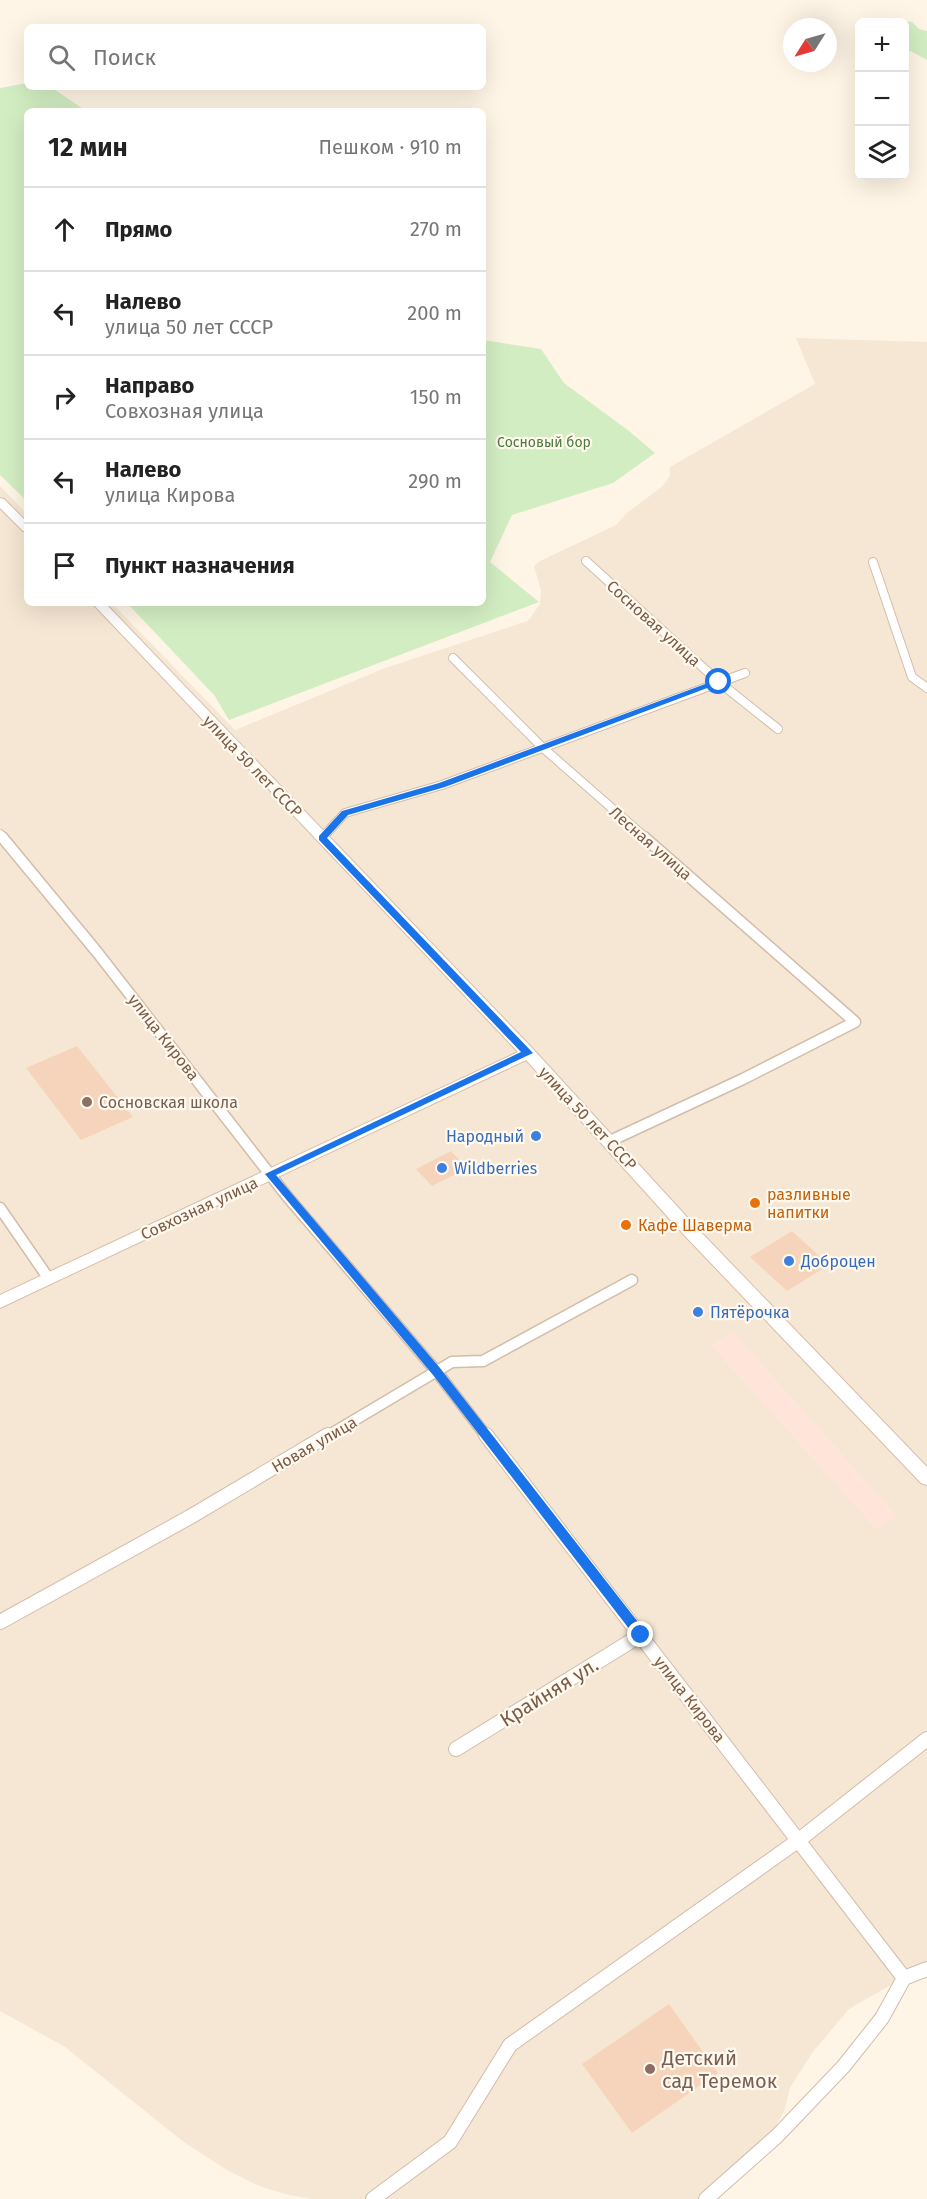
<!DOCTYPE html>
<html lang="ru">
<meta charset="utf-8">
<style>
:root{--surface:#fff;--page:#f6f6f6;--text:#222;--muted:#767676;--line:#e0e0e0}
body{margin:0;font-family:"Fira Sans",sans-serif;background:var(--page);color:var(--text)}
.controls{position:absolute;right:18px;top:18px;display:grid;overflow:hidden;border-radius:9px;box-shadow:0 6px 24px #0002}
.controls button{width:54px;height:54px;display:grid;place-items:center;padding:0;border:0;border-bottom:2px solid var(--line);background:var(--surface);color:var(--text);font:30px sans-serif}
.compass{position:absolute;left:783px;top:18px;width:54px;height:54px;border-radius:50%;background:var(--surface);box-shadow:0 6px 24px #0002;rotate:233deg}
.stop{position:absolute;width:18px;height:18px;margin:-14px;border:4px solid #1a73e8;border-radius:50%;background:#fff}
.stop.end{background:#1a73e8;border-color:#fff;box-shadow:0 2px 6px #0008}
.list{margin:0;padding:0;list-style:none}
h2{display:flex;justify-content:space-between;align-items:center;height:78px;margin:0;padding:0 24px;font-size:26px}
h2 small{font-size:20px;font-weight:400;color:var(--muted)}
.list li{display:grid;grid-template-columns:39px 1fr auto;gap:18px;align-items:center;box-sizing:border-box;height:84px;padding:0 24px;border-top:2px solid var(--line)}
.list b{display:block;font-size:22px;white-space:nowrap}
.list p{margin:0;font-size:20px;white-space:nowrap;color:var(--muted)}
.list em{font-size:20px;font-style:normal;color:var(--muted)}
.icon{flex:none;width:33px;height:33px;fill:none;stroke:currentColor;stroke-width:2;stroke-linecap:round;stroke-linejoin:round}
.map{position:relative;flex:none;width:927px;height:2199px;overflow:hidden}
.search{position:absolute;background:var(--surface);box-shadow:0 6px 24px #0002;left:24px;top:24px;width:462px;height:66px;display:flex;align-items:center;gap:15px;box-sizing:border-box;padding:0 21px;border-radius:9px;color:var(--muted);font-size:22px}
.panel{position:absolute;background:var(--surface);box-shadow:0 6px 24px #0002;left:24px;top:108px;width:462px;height:498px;border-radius:9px}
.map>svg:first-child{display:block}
</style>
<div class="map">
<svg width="927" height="2199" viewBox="0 0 927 2199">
<rect width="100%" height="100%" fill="#fef5e6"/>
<path fill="#f6e7d4" d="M 796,338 L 927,342 L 927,1969 L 903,1978 L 849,2009 L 812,2053 L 790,2088 L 784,2112 L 757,2155 L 716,2199 L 312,2199 L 289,2195 L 259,2186 L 227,2170 L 185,2143 L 65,2047 L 0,2011 L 0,486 L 27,514 L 27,603 L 112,603 L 235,730 L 385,668 L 528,621 L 540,604 L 541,591 L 534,566 L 540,561 L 616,525 L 628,512 L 663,486 L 670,476 L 670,467 L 815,384 Z"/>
<path fill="#ffe5d9" d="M 733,1332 L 897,1516 L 876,1529 L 711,1345 Z"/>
<g fill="#d3edc3">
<path d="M 888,19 L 912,22 L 919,29 L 927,31 L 927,60 L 905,48 L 904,22 L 889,22 Z"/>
<path d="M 27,83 L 27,87 L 51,87 L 86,111 L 27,111 L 27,501 L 0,475 L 0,88 Z"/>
<path d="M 483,340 L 541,349 L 564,383 L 629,431 L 655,453 L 613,483 L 512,515 L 490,562 L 539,602 L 229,720 L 214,695 L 127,603 L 483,603 Z"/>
</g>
<g fill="#f6d4bb">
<path d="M 77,1046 L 133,1117 L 81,1140 L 26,1068 Z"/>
<path d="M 451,1151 L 467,1168 L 432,1186 L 416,1169 Z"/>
<path d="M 792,1231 L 829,1265 L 787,1291 L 750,1257 Z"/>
<path d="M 669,2004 L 718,2073 L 632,2133 L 582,2064 Z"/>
</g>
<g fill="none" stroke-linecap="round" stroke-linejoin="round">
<g stroke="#d1bdaa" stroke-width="10">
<g id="street-far2">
<path d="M 586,561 L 719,682 L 778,729"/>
<path d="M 873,562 L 912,677 L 927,688"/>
<path d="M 453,658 L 542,747 L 646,838"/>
<path d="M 0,834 L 4,838"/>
<path d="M 322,838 L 345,813 L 442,785 L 745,673"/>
</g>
</g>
<g stroke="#d1bdaa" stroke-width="13">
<g id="street-far1">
<path d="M 2,837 L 97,952 L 286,1195 L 437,1372 L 487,1437"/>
<path d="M 610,1141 L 743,1079 L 855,1022 L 644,837"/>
<path d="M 0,1208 L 49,1279"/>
<path d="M 326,1437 L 452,1362 L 483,1361 L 632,1280"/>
</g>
</g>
<g stroke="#d1bdaa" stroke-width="16">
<g id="street">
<path d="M 486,1435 L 904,1978"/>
<path d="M 0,1622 L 190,1517 L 328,1435"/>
<path d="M 456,1749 L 641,1635"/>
<path d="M 373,2199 L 450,2142 L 510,2045 L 799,1840 L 927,1739"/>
<path d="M 706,2199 L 777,2136 L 843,2067 L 882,2018 L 904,1978 L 927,1969"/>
</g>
</g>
<g stroke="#d7bfaa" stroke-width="2">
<g id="secondary">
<path d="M 0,498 L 4,499 L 27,522 L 27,532 L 23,531 L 0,508 Z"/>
<path d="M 92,603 L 105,603 L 533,1049 L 697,1228 L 927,1467 L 927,1485 L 921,1483 L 685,1236 L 526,1060 L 0,1308 L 0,1295 L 518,1052 Z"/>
</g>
</g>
<use href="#street-far2" stroke="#fff" stroke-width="8"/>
<use href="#street-far1" stroke="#fff" stroke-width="10"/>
<use href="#street" stroke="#fff" stroke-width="14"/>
<use href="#secondary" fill="#fff" fill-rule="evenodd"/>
</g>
<path fill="#1a73e8" d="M 716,680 L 723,682 L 445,787 L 348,815 L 327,838 L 533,1053 L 276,1175 L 440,1368 L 645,1631 L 647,1635 L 641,1640 L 637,1639 L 433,1375 L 265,1174 L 521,1052 L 319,840 L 319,836 L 342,811 L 439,783 Z"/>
<g fill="#8d6e63" stroke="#fff9ee" stroke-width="2">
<circle cx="87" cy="1102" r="6"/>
<circle cx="650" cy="2069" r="6"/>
</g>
<g fill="#3f7fe0" stroke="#fff9ee" stroke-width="2">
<circle cx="536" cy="1136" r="6"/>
<circle cx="442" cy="1168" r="6"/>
<circle cx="789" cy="1261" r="6"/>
<circle cx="698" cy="1312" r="6"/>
</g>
<g fill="#e8710a" stroke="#fff9ee" stroke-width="2">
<circle cx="755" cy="1203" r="6"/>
<circle cx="626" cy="1225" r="6"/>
</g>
<g text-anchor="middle" stroke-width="4.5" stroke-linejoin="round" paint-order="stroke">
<g font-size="14" fill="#4d7a3c" stroke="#fff9ee">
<text x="544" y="447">Сосновый бор</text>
</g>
<g font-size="16" fill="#7a5b48" stroke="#fff9ee">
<text transform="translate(654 623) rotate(42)" y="6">Сосновая улица</text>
<text transform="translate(253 766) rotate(46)" y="6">улица 50 лет СССР</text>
<text transform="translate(651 843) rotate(41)" y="6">Лесная улица</text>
<text transform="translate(164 1037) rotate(52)" y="6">улица Кирова</text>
<text transform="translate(588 1118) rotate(47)" y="6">улица 50 лет СССР</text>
<text transform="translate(199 1208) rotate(-25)" y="6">Совхозная улица</text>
<text transform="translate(314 1444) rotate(-30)" y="6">Новая улица</text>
<text transform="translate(690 1699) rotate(52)" y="6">улица Кирова</text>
</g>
<g font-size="16" fill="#785e54" stroke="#fff9ee" text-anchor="start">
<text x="99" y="1108">Сосновская школа</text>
</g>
<g font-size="16" fill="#366cbe" stroke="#fff9ee" text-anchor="start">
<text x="524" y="1142" text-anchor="end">Народный</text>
<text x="454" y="1174">Wildberries</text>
<text x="801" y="1267">Доброцен</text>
<text x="710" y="1318">Пятёрочка</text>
</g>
<g font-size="16" fill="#c56008" stroke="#fff9ee" text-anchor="start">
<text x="767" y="1200">разливные<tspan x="767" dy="18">напитки</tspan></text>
<text x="638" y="1231">Кафе Шаверма</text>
</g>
<g font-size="20" fill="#7a5b48" stroke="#fff9ee">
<text transform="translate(549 1692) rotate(-32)" y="7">Крайняя ул.</text>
</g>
<g font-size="20" fill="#785e54" stroke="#fff9ee" text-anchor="start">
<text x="662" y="2065">Детский<tspan x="662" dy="23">сад Теремок</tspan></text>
</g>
</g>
</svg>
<div class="controls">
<button>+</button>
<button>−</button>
<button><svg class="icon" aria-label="layers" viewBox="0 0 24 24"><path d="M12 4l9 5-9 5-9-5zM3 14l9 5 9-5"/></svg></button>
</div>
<svg class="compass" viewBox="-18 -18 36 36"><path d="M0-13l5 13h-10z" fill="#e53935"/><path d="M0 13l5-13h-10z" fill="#767676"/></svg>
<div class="stop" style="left:719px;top:682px"></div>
<div class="stop end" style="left:641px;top:1635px"></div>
<div class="search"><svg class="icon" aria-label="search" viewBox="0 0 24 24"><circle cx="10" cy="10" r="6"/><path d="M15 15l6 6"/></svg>Поиск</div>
<section class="panel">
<h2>12 мин<small>Пешком · 910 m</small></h2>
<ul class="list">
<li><svg class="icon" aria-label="ahead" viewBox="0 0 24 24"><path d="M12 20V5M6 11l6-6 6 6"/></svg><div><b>Прямо</b></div><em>270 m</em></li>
<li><svg class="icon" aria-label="left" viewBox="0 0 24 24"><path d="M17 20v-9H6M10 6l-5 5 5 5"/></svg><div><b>Налево</b><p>улица 50 лет СССР</p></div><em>200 m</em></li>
<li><svg class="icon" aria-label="right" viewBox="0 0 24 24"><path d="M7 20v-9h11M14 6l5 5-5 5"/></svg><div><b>Направо</b><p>Совхозная улица</p></div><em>150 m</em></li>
<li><svg class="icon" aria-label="left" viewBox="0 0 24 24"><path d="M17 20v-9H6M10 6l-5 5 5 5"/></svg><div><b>Налево</b><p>улица Кирова</p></div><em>290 m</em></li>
<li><svg class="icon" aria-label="arrive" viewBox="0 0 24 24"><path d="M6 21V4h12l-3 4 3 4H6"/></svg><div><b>Пункт назначения</b></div></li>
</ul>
</section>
</div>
